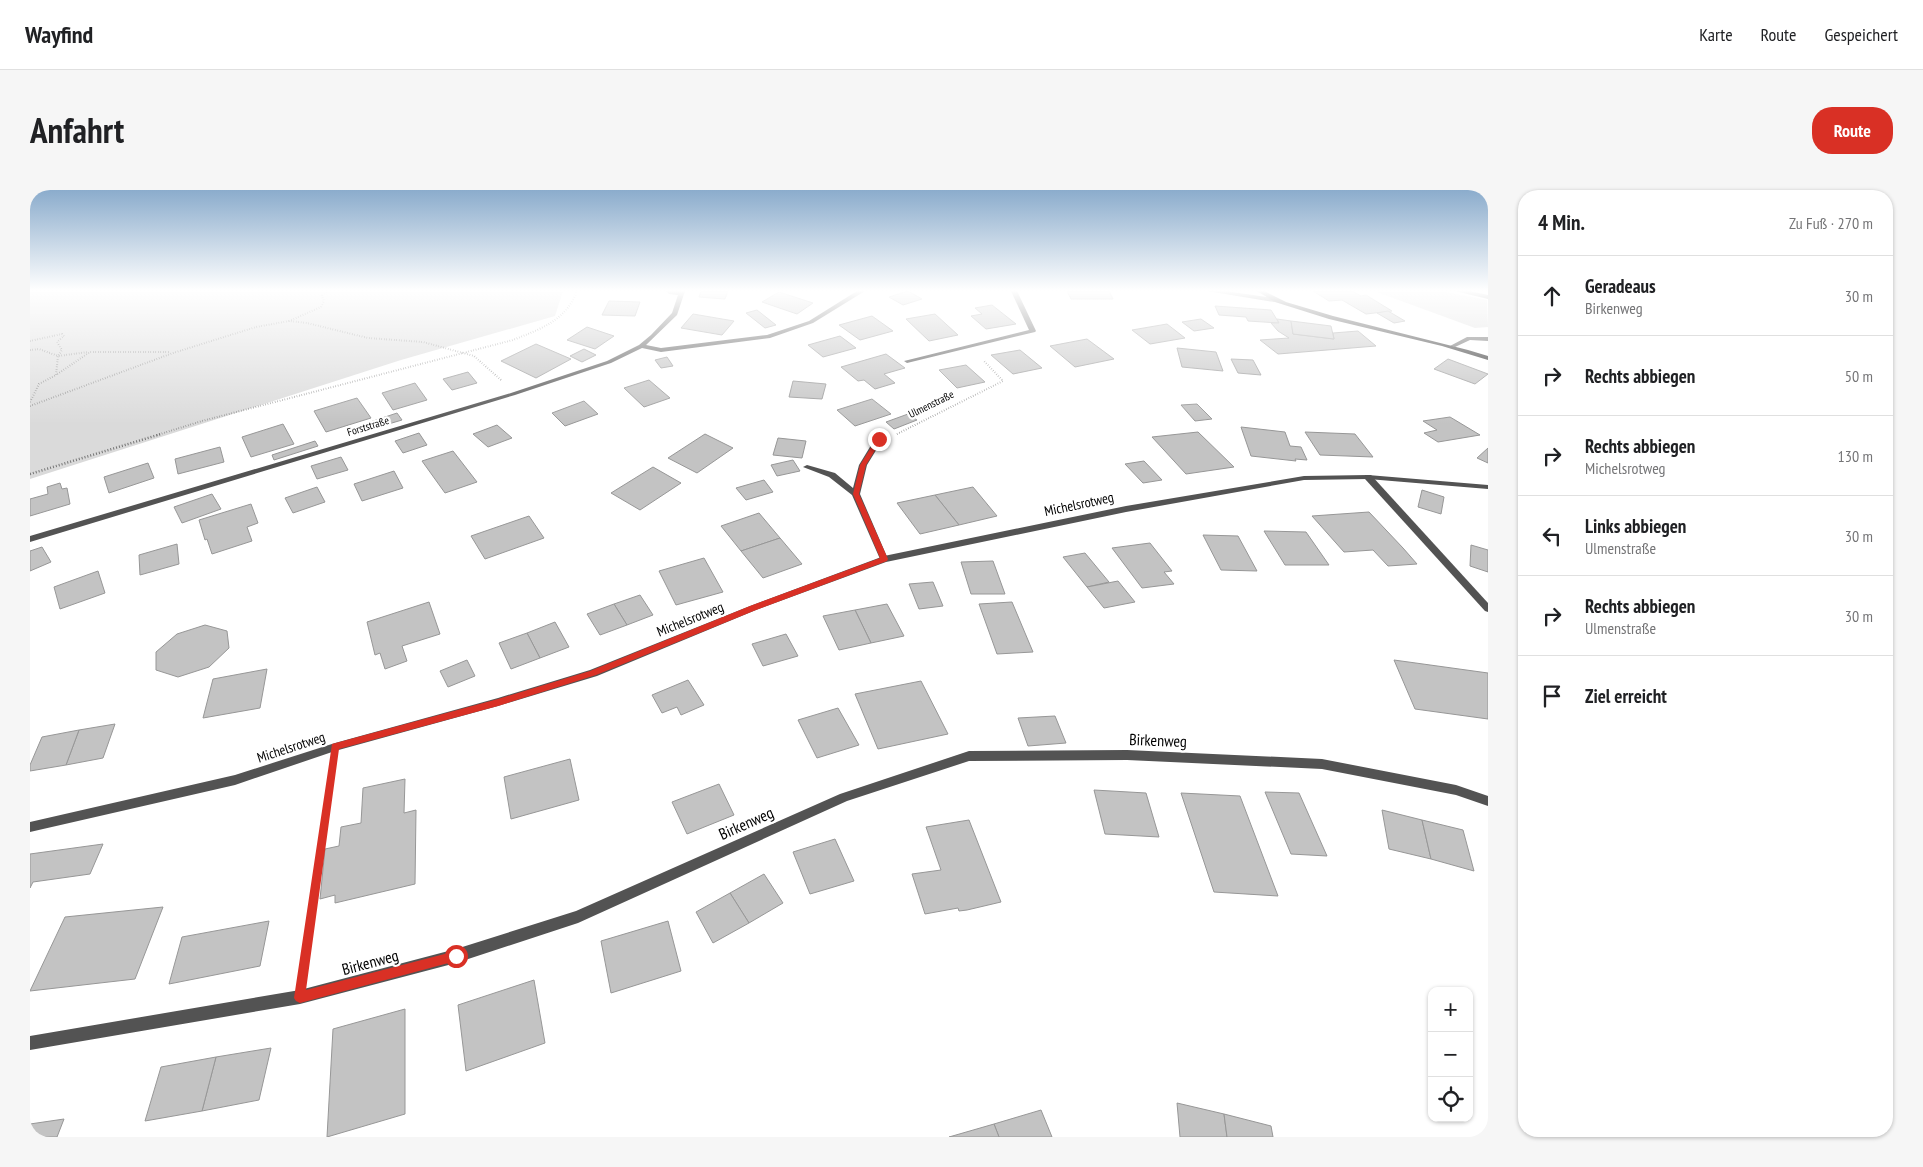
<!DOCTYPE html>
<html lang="de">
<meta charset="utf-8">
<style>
:root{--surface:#fff;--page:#f6f6f6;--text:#202124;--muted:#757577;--line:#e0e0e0;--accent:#d93025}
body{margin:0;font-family:"PT Sans Narrow",sans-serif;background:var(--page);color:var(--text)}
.controls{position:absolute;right:15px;bottom:15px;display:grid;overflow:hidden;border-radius:10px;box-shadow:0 1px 4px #0004}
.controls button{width:45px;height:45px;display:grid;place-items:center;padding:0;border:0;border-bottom:1px solid var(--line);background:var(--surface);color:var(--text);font:25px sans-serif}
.stop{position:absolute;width:15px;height:15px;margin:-11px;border:4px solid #d93025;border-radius:50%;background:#fff}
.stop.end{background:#d93025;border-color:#fff;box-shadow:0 1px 5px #0008}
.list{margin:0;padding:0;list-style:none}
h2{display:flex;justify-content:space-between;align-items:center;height:65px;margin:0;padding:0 20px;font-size:21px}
h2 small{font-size:16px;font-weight:400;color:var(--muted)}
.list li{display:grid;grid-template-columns:32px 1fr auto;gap:15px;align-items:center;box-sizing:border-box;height:80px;padding:0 20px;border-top:1px solid var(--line)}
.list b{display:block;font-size:19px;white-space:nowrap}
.list p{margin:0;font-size:16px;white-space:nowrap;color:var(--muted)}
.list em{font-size:16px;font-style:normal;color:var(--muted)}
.icon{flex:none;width:28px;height:28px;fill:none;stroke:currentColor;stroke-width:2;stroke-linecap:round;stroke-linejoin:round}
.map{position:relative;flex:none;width:1458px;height:947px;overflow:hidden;border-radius:20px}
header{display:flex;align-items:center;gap:30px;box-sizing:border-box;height:70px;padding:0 25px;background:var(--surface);border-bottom:1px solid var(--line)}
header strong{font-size:24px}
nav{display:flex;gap:28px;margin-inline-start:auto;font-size:18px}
.intro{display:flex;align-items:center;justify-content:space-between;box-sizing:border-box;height:120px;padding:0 30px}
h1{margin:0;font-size:35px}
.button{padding:12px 22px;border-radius:20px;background:var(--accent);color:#fff;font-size:18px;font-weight:700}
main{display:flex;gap:30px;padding:0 30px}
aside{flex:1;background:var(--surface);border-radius:20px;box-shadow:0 1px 4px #0004}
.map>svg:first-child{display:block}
</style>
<header>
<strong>Wayfind</strong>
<nav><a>Karte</a><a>Route</a><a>Gespeichert</a></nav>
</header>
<div class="intro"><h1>Anfahrt</h1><a class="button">Route</a></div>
<main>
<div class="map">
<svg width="1458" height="947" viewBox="0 0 1458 947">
<rect width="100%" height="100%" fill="#fff"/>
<g fill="#dadada">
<path d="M 0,101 L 533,101 L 525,126 L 371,170 L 0,289 Z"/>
<path d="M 1344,101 L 1411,101 L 1457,110 L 1458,137 L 1445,138 Z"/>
</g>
<g fill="#c3c3c3" stroke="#979797">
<path d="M 671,101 L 698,101 L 695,109 L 669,107 Z"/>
<path d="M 878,101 L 892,109 L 873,115 L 859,107 Z"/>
<path d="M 1037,101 L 1079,101 L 1083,109 L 1041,109 Z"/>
<path d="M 1283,101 L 1322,101 L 1331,106 L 1336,105 L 1362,121 L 1336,124 L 1312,110 L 1299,111 Z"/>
<path d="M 749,102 L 783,113 L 767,124 L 732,112 Z"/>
<path d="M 579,111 L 610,112 L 605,126 L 572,125 Z"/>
<path d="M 962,115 L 986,134 L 956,139 L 941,126 L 952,124 L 945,118 Z"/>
<path d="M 1185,116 L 1241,120 L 1249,133 L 1218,131 L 1216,127 L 1189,125 Z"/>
<path d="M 727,120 L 746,135 L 735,138 L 716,123 Z"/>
<path d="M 1358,121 L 1375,131 L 1364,133 L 1347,123 Z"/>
<path d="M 663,124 L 704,131 L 692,145 L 651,138 Z"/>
<path d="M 905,124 L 928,145 L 899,151 L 876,129 Z"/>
<path d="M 842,126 L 863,141 L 830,150 L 809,135 Z"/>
<path d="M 1171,129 L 1184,138 L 1164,141 L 1152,132 Z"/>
<path d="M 1247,129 L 1261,131 L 1263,144 L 1304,149 L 1303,143 L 1328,141 L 1346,156 L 1248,164 L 1230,150 L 1259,148 L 1248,141 L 1241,133 L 1249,133 Z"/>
<path d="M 1261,131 L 1301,136 L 1304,149 L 1263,144 Z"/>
<path d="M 1137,134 L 1155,148 L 1120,154 L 1102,140 Z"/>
<path d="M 557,137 L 584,146 L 565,159 L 537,150 Z"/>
<path d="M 810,146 L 826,158 L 793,167 L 778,155 Z"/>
<path d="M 1057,149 L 1084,169 L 1045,177 L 1020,156 Z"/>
<path d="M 506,154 L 541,169 L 506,188 L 471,171 Z"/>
<path d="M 1147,158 L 1186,162 L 1193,181 L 1152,177 Z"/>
<path d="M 554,159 L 566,165 L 552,172 L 540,166 Z"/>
<path d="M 990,160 L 1012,178 L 983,184 L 961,165 Z"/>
<path d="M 856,164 L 875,178 L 854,184 L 865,193 L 845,199 L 834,190 L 828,191 L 811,177 Z"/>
<path d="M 637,167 L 643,176 L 631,178 L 625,170 Z"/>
<path d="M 1201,169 L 1223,170 L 1231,185 L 1208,183 Z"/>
<path d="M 1418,169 L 1458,184 L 1445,194 L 1404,179 Z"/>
<path d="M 936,175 L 955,192 L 927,198 L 909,180 Z"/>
<path d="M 438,182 L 447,193 L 422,200 L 413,189 Z"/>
<path d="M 619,190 L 640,208 L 614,217 L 594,198 Z"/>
<path d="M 763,191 L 796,194 L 792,209 L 759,207 Z"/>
<path d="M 385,193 L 397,210 L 363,220 L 352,203 Z"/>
<path d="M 327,208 L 341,228 L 296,242 L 284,221 Z"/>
<path d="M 842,209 L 861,224 L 825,236 L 807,220 Z"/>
<path d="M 554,211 L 568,224 L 535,236 L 522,223 Z"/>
<path d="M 1167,214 L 1182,229 L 1165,231 L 1151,215 Z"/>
<path d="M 367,223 L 372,230 L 345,238 L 340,232 Z"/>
<path d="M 878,224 L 887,230 L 864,239 L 856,232 Z"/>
<path d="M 1420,227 L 1450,245 L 1408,252 L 1394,243 L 1407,240 L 1393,231 Z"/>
<path d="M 253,234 L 264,254 L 221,267 L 212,247 Z"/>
<path d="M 467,235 L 482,248 L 458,257 L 443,244 Z"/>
<path d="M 1211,237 L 1255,242 L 1260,256 L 1271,257 L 1277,270 L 1265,269 L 1266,271 L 1221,266 Z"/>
<path d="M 1168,242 L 1204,277 L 1156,284 L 1122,247 Z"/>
<path d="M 1275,242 L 1325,244 L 1343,267 L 1290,265 Z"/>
<path d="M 389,243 L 397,255 L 373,263 L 365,251 Z"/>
<path d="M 675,244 L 703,258 L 667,283 L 638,268 Z"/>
<path d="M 748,248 L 776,251 L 772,268 L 743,265 Z"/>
<path d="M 285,251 L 288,256 L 244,270 L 242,265 Z"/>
<path d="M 190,257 L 194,272 L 148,284 L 145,269 Z"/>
<path d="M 1458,258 L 1458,273 L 1447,268 Z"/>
<path d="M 423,261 L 447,292 L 415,303 L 392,271 Z"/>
<path d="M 311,267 L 318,280 L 287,289 L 281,276 Z"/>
<path d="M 763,270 L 770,281 L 747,286 L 741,275 Z"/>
<path d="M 1114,271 L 1132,290 L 1113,293 L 1095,274 Z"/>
<path d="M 118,273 L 124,288 L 79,303 L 74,287 Z"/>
<path d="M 623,277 L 651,293 L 610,320 L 581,303 Z"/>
<path d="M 364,281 L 373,298 L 332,311 L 324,294 Z"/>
<path d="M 734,290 L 743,302 L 716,310 L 706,298 Z"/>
<path d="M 30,293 L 32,299 L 37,298 L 40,314 L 0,326 L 0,309 L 18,304 L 17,297 Z"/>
<path d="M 287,297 L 295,312 L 263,323 L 255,308 Z"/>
<path d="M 943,297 L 967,326 L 929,335 L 905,305 Z"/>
<path d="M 1392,300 L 1414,307 L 1411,324 L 1388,317 Z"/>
<path d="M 182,304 L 191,319 L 152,333 L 144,317 Z"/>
<path d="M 905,305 L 929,335 L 890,344 L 867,313 Z"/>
<path d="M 221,314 L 228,333 L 217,337 L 222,351 L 182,364 L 177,349 L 175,350 L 169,330 Z"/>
<path d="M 1339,322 L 1373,358 L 1387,374 L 1358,376 L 1343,360 L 1314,362 L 1282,326 Z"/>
<path d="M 729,323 L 750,348 L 711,361 L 691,336 Z"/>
<path d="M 499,326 L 514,348 L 455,369 L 441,346 Z"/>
<path d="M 1234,341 L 1276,342 L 1299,375 L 1255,375 Z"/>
<path d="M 1173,345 L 1208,346 L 1227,381 L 1191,380 Z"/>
<path d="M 750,348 L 772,374 L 733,388 L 711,361 Z"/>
<path d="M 1120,353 L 1142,381 L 1134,382 L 1144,394 L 1112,398 L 1082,358 Z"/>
<path d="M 147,354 L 149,374 L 110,385 L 109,365 Z"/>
<path d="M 1441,355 L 1458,360 L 1458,382 L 1440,376 Z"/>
<path d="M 12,357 L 21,372 L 0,381 L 0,361 Z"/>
<path d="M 1055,363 L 1079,392 L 1057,397 L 1033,367 Z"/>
<path d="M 674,368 L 693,402 L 646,415 L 629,381 Z"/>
<path d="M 963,371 L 975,404 L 941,404 L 931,372 Z"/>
<path d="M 68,381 L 75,403 L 30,419 L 24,397 Z"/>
<path d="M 1088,391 L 1105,412 L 1074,418 L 1057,397 Z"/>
<path d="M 903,392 L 913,416 L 889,419 L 879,394 Z"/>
<path d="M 610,405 L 623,425 L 597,435 L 584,414 Z"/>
<path d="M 399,412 L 410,444 L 372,456 L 377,471 L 355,479 L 350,463 L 345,465 L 337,432 Z"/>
<path d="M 982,412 L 1003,462 L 967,464 L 949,414 Z"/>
<path d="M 584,414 L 597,435 L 570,445 L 557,424 Z"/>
<path d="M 857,414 L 874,446 L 841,453 L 825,420 Z"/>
<path d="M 825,420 L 841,453 L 809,460 L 793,426 Z"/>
<path d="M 525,432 L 539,457 L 510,468 L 497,443 Z"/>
<path d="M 175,435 L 197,441 L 199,458 L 179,477 L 148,487 L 126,480 L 126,462 L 147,444 Z"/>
<path d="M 497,443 L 510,468 L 481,479 L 469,453 Z"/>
<path d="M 756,444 L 768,466 L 733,476 L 722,454 Z"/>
<path d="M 437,470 L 445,486 L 418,497 L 410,481 Z"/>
<path d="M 1364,470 L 1458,483 L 1458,529 L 1385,519 Z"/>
<path d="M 237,479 L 230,518 L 173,528 L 183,489 Z"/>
<path d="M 658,490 L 674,515 L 651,525 L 647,517 L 632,523 L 622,505 Z"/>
<path d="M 891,491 L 918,544 L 848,559 L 825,504 Z"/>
<path d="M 808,518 L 829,555 L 787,568 L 768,530 Z"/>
<path d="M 1025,526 L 1036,553 L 998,556 L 988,528 Z"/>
<path d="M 85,534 L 73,568 L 36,575 L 49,540 Z"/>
<path d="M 49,540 L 36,575 L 0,581 L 0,575 L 12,547 Z"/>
<path d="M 540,569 L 549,610 L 481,629 L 474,587 Z"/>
<path d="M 375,589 L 374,623 L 386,620 L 385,694 L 305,713 L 305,705 L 290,709 L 295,659 L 309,656 L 311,637 L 331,633 L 333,598 Z"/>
<path d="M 689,594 L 704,625 L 657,644 L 642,612 Z"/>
<path d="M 1064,600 L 1116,603 L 1129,647 L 1075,644 Z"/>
<path d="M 1235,602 L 1269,603 L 1297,666 L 1261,664 Z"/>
<path d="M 1151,603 L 1210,606 L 1248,706 L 1184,702 Z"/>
<path d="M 1352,620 L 1392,630 L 1401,669 L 1359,659 Z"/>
<path d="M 939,630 L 971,712 L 937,720 L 929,721 L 928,718 L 895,724 L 882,684 L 911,680 L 896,637 Z"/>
<path d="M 1392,630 L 1433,640 L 1444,681 L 1401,669 Z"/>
<path d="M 805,649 L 824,691 L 780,704 L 763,662 Z"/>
<path d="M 73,654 L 60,684 L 3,692 L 0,698 L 0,664 Z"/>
<path d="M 734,684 L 753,713 L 719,733 L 700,703 Z"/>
<path d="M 700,703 L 719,733 L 683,753 L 666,722 Z"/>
<path d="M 133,717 L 105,789 L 0,801 L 35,727 Z"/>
<path d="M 239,731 L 230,776 L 139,794 L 152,747 Z"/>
<path d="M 638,731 L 651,781 L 581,803 L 571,751 Z"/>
<path d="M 504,790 L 515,853 L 436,881 L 428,815 Z"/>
<path d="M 375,819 L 375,924 L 297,947 L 303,839 Z"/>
<path d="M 241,858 L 229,910 L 172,921 L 186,867 Z"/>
<path d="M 186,867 L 172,921 L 115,931 L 131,877 Z"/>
<path d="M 1147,913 L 1194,924 L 1197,947 L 1150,947 Z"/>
<path d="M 1011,920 L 1022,947 L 969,947 L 964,934 Z"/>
<path d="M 1194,924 L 1241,936 L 1243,947 L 1197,947 Z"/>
<path d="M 34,929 L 27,947 L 0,947 L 0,934 Z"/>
<path d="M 964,934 L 969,947 L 919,947 Z"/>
</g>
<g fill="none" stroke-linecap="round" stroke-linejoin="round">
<g stroke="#757575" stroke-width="2" stroke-dasharray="0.5 2" stroke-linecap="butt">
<path d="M 292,105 L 300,101"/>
<path d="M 259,131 L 291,117 L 294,111 L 290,101"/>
<path d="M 0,151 L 32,144 L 34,146 L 27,152 L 32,160 L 28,166 L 58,162"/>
<path d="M 0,160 L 9,159 L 28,166 L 26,185 L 60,162 L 139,162"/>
<path d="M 0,212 L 9,194 L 26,185"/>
<path d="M 0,216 L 143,163 L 226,137 L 259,131 L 277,133 L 338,148 L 393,152 L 444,166 L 471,190"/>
<path d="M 867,244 L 973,191 L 954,171"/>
<path d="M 127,245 L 172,231 L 483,150 C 510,139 536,131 547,101"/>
</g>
<path stroke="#757575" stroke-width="2.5" stroke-dasharray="1 2" stroke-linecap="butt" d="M 0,284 L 131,244"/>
<path stroke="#757575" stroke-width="3" stroke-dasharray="1 2.5" stroke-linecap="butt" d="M 291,656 L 302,578"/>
<path stroke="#757575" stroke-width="4.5" stroke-dasharray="2 3" stroke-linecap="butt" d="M 273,785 L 291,655"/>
<g fill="#535353" fill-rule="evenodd">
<path d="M 846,247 L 852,247 L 853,249 L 837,275 L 830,304 L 858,369 L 854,372 L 850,369 L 822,305 L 799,287 L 773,277 L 777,275 L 805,283 L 823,298 L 829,275 Z"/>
<path d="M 1335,285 L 1341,285 L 1458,413 L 1458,422 L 1455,421 L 1335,289 Z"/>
</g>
<g fill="#535353" fill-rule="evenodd">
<path d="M 636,101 L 655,101 L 647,125 L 616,155 L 631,158 L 737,145 L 779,131 L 827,101 L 835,101 L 783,133 L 740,148 L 631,162 L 612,158 L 581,173 L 485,205 L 0,352 L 0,346 L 481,203 L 577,171 L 609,155 L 621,145 L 642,123 L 648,105 L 639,104 Z"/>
<path d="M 981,101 L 987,101 L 1006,141 L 1005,142 L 877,173 L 874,171 L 999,140 Z"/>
<path d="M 1177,101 L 1195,101 L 1244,108 L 1247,110 L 1244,112 Z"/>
<path d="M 1425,101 L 1439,101 L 1458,105 L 1458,109 Z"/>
<path d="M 1437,147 L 1458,147 L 1458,151 L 1440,150 L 1425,157 L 1420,156 Z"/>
<path d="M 1338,285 L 1458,295 L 1458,299 L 1338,289 L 1274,290 L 1096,322 L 856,372 L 726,420 L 567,486 L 468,516 L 305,561 L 205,595 L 0,642 L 0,632 L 205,585 L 305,553 L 468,508 L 560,480 L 720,416 L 854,366 L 1096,316 L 1274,286 Z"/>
<path d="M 1097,560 L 1292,569 L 1426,595 L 1458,606 L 1458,616 L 1426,605 L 1292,579 L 1097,570 L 939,571 L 817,611 L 548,733 L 426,773 L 270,814 L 0,860 L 0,846 L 270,800 L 426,759 L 546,721 L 810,604 L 939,561 Z"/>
</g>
<path fill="#202020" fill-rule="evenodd" d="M 1227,101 L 1234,101 L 1256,112 L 1303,126 L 1438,160 L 1458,166 L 1458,170 L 1412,156 L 1299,129 L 1245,112 Z"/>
</g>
<linearGradient id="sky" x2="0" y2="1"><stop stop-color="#8baccc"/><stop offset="0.43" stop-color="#fff"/><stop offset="1" stop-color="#fff" stop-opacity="0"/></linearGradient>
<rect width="1458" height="234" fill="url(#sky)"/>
<path fill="#d93025" d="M 847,248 L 852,249 L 836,275 L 829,304 L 858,369 L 857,371 L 726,420 L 566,485 L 468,516 L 309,559 L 276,800 L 426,761 L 430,762 L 431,766 L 430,770 L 426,771 L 270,813 L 266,811 L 264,808 L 302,554 L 468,509 L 560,481 L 720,416 L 850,368 L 823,304 L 830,275 Z"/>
<g text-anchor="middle" stroke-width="4.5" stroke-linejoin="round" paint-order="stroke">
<g font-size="11" fill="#000" stroke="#fff">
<text transform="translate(901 214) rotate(-26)" y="4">Ulmenstraße</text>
<text transform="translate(338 236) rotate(-17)" y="4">Forststraße</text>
</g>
<g font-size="14" fill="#000" stroke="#fff">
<text transform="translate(1049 314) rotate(-12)" y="5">Michelsrotweg</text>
<text transform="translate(660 429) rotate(-22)" y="5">Michelsrotweg</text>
<text transform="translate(261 557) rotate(-18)" y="5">Michelsrotweg</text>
</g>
<g font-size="16" fill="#000" stroke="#fff">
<text transform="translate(1128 550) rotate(2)" y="6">Birkenweg</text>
<text transform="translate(716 633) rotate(-24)" y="6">Birkenweg</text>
<text transform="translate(340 772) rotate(-15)" y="6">Birkenweg</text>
</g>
</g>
</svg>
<div class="controls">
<button>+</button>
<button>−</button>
<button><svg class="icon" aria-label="locate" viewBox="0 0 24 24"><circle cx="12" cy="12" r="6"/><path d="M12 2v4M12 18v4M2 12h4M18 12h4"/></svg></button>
</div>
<div class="stop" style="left:426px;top:766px"></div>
<div class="stop end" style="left:849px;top:249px"></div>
</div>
<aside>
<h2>4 Min.<small>Zu Fuß · 270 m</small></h2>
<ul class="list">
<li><svg class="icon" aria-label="ahead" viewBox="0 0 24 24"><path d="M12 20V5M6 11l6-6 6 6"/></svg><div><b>Geradeaus</b><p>Birkenweg</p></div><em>30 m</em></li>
<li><svg class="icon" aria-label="right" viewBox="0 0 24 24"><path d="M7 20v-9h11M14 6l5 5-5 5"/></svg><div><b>Rechts abbiegen</b></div><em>50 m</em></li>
<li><svg class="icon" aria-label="right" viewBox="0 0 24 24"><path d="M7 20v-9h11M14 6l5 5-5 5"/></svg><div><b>Rechts abbiegen</b><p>Michelsrotweg</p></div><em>130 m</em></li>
<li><svg class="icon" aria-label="left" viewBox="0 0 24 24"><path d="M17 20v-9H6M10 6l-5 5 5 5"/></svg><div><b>Links abbiegen</b><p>Ulmenstraße</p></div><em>30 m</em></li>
<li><svg class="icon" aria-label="right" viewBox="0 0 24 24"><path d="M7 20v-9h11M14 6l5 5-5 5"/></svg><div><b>Rechts abbiegen</b><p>Ulmenstraße</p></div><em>30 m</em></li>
<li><svg class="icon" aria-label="arrive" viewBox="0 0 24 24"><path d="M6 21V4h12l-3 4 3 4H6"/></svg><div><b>Ziel erreicht</b></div></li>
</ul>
</aside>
</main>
